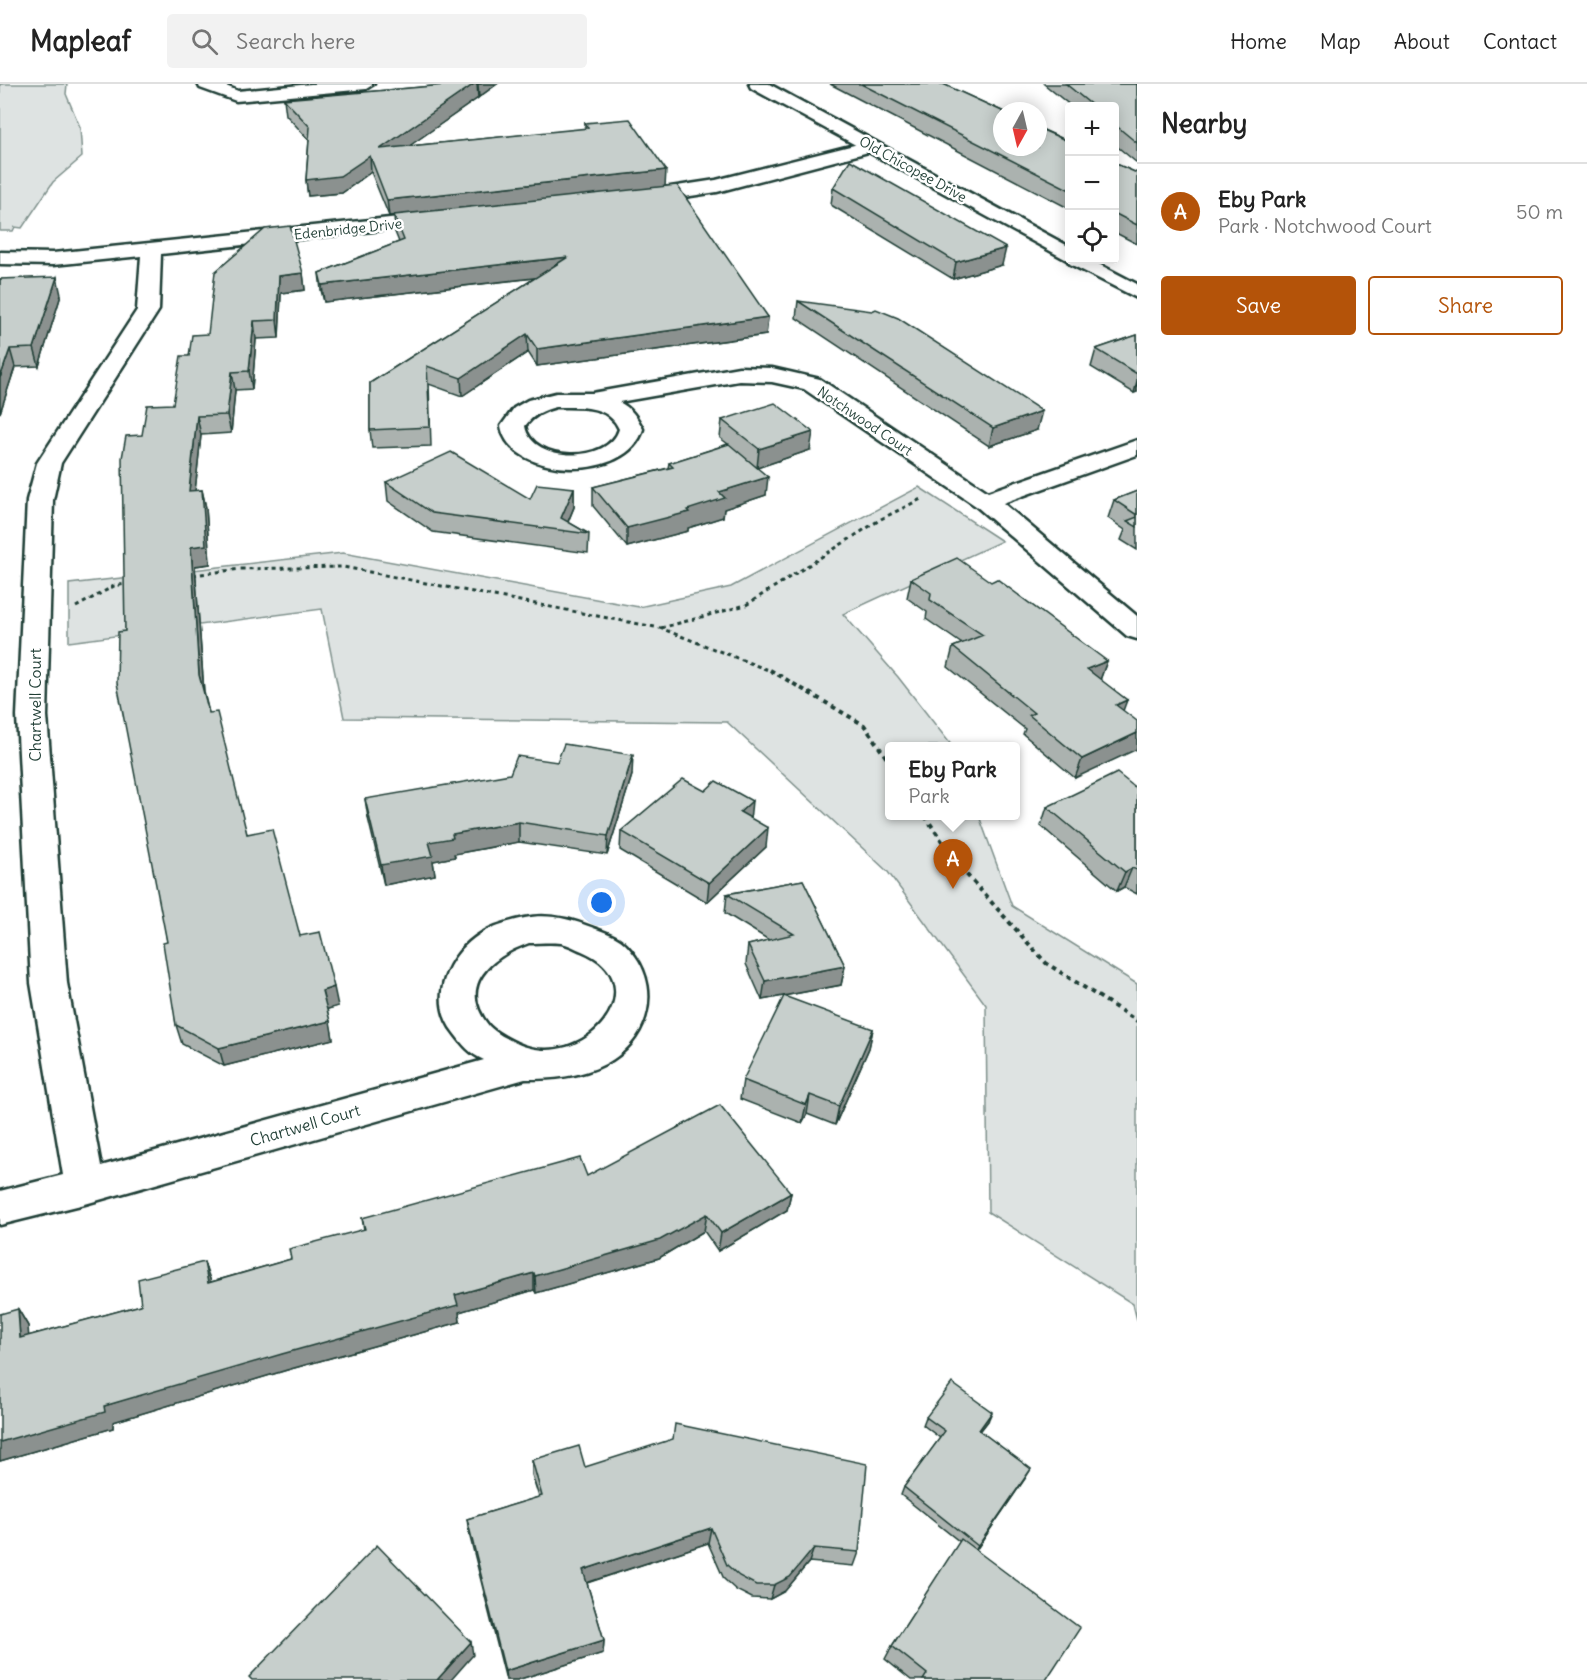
<!DOCTYPE html>
<meta charset="utf-8">
<style>
:root{--surface:#fff;--page:#f2f2f2;--text:#222;--muted:#767676;--line:#e0e0e0;--accent:#b45309}
body{margin:0;font-family:Delius,sans-serif;background:var(--page);color:var(--text)}
.controls{position:absolute;right:18px;top:18px;display:grid;overflow:hidden;border-radius:6px;box-shadow:0 3px 15px #0003}
.controls button{width:54px;height:54px;display:grid;place-items:center;padding:0;border:0;border-bottom:2px solid var(--line);background:var(--surface);color:var(--text);font:30px sans-serif}
.compass{position:absolute;left:993px;top:18px;width:54px;height:54px;border-radius:50%;background:var(--surface);box-shadow:0 3px 15px #0003;rotate:188deg}
.you{position:absolute;left:602px;top:819px;width:21px;height:21px;margin:-15px;border:4px solid #fff;border-radius:50%;background:#1a73e8;box-shadow:0 0 0 9px #1a73e833}
.badge{display:grid;place-items:center;width:39px;height:39px;border-radius:50%;background:var(--accent);color:#fff;font-size:20px;font-weight:700}
.pin{position:absolute;translate:-50% -50px;filter:drop-shadow(0 2px 3px #0008)}
.pin::after{content:'';position:absolute;top:32px;width:21px;height:18px;background:inherit;clip-path:polygon(0 0,100% 0,50% 100%)}
.popup{position:absolute;left:885px;top:658px;width:135px;height:78px;box-sizing:border-box;display:grid;place-content:center;border-radius:6px;background:var(--surface);filter:drop-shadow(0 2px 4px #0005);font-size:20px;white-space:nowrap;color:var(--muted)}
.popup b{font-size:22px;color:var(--text)}
.popup::after{content:'';position:absolute;left:50%;top:100%;margin-left:-12px;border:12px solid transparent;border-top-color:var(--surface)}
.list{margin:0;padding:0;list-style:none}
h2{display:flex;justify-content:space-between;align-items:center;height:78px;margin:0;padding:0 24px;font-size:26px}
h2 small{font-size:20px;font-weight:400;color:var(--muted)}
.list li{display:grid;grid-template-columns:39px 1fr auto;gap:18px;align-items:center;box-sizing:border-box;height:96px;padding:0 24px;border-top:2px solid var(--line)}
.list b{display:block;font-size:22px;white-space:nowrap}
.list p{margin:0;font-size:20px;white-space:nowrap;color:var(--muted)}
.list em{font-size:20px;font-style:normal;color:var(--muted)}
.actions{display:flex;gap:12px;padding:18px 24px}
.actions a{flex:1;padding:14px 0;border:2px solid var(--accent);border-radius:6px;text-align:center;font-size:21px;color:var(--accent)}
.actions .main{background:var(--accent);color:#fff}
.icon{flex:none;width:33px;height:33px;fill:none;stroke:currentColor;stroke-width:2;stroke-linecap:round;stroke-linejoin:round}
.map{position:relative;flex:none;width:1137px;height:1596px;overflow:hidden}
header{display:flex;align-items:center;gap:36px;box-sizing:border-box;height:84px;padding:0 30px;background:var(--surface);border-bottom:2px solid var(--line)}
header strong{font-size:28px}
nav{display:flex;gap:33px;margin-inline-start:auto;font-size:21px}
.search{width:420px;height:54px;background:var(--page);display:flex;align-items:center;gap:15px;box-sizing:border-box;padding:0 21px;border-radius:6px;color:var(--muted);font-size:22px}
main{display:flex}
aside{flex:1;background:var(--surface)}
.map>svg:first-child{display:block}
</style>
<header>
<strong>Mapleaf</strong>
<div class="search"><svg class="icon" aria-label="search" viewBox="0 0 24 24"><circle cx="10" cy="10" r="6"/><path d="M15 15l6 6"/></svg>Search here</div>
<nav><a>Home</a><a>Map</a><a>About</a><a>Contact</a></nav>
</header>
<main>
<div class="map">
<svg width="1137" height="1596" viewBox="0 0 1137 1596">
<rect width="100%" height="100%" fill="#fff"/>
<filter id="ink" filterUnits="userSpaceOnUse"><feTurbulence type="fractalNoise" baseFrequency=".0167" numOctaves="2"/><feDisplacementMap in="SourceGraphic" scale="12" xChannelSelector="R" yChannelSelector="G"/><feConvolveMatrix kernelMatrix="1 2 1 2 8 2 1 2 1" color-interpolation-filters="sRGB"/></filter>
<g filter="url(#ink)">
<g fill="#dee3e2" stroke="#7e908b" stroke-width="1.5">
<path d="M 0,0 L 67,0 L 66,10 L 80,43 L 82,73 L 53,98 L 22,144 L 15,143 L 13,147 L 0,147 Z"/>
<path d="M 919,403 L 1002,457 L 843,530 L 898,593 L 952,662 L 890,662 L 890,732 L 979,732 L 1012,822 L 1137,900 L 1137,1236 L 1133,1220 L 988,1128 L 986,921 L 888,788 L 727,638 L 344,634 L 322,525 L 69,558 L 69,500 L 343,469 L 639,523 L 731,503 Z"/>
</g>
<g fill="none" stroke-linecap="round" stroke-linejoin="round">
<g stroke="#1f3d34" stroke-width="5">
<g id="street">
<path d="M 198,0 L 221,0 L 238,7 L 311,0 L 374,0 L 366,5 L 236,17 L 200,4 Z"/>
<path d="M 870,57 L 876,58 L 879,62 L 876,66 L 717,108 L 638,120 L 631,118 L 628,114 L 631,110 L 638,108 L 716,96 Z"/>
<path d="M 438,129 L 445,131 L 448,135 L 445,139 L 161,170 L 159,226 L 61,379 L 53,416 L 47,632 L 67,899 L 101,1082 L 484,976 C 470,970 463,961 454,949 C 427,916 448,869 482,849 C 493,842 511,837 525,834 C 547,829 571,835 591,843 C 612,851 622,853 635,872 C 662,910 646,959 605,980 C 580,993 552,995 525,995 L 85,1120 L 0,1141 L 0,1107 L 63,1091 L 31,899 L 17,632 L 27,416 L 37,379 L 137,226 L 141,172 L 53,181 L 0,180 L 0,168 L 53,169 ZM 529,859 C 539,859 550,858 561,859 C 568,860 575,864 582,867 C 660,899 585,992 516,959 C 506,954 497,950 489,942 C 456,902 490,873 529,859 Z"/>
<path d="M 739,283 L 772,284 L 820,295 L 988,408 L 1137,356 L 1137,371 L 1003,419 L 1137,532 L 1137,555 L 1127,552 L 976,422 L 804,305 L 772,298 L 739,297 L 619,318 C 631,324 637,333 643,345 C 628,399 510,396 501,342 L 514,324 L 528,316 L 556,309 L 592,309 ZM 556,323 C 579,323 608,320 619,345 C 609,380 531,379 525,342 C 533,331 543,326 556,323 Z"/>
</g>
</g>
<g stroke="#1f3d34" stroke-width="5">
<path id="secondary" d="M 749,0 L 769,0 L 1070,163 L 1070,176 L 1091,176 L 1137,200 L 1137,214 L 1070,180 L 1067,176 L 751,4 Z"/>
</g>
<g stroke="#1f3d34" stroke-width="3" stroke-dasharray="4 4" stroke-linecap="butt">
<path d="M 193,491 L 240,485 L 343,483 L 660,544 L 773,588"/>
<path d="M 76,523 L 114,502 L 126,500"/>
<path d="M 661,544 L 746,521 L 881,435 L 921,415"/>
</g>
<g stroke="#1f3d34" stroke-width="4" stroke-dasharray="4.5 4.5" stroke-linecap="butt">
<path d="M 770,586 L 864,641 L 890,679"/>
<path d="M 925,732 L 958,781 L 1046,879 L 1137,937"/>
</g>
<use href="#street" fill="#fff" fill-rule="evenodd"/>
<use href="#secondary" fill="#fff" fill-rule="evenodd"/>
</g>
<g fill="#abb2af" stroke="#1f3d34" stroke-width="1.5">
<path d="M 456,0 L 497,0 L 479,13 L 478,12 L 478,14 L 409,62 L 585,45 L 585,39 L 665,103 L 768,233 L 766,251 L 537,282 L 528,268 L 462,312 L 429,300 L 431,362 L 372,364 L 370,346 L 370,299 L 535,194 L 324,218 L 321,206 L 319,189 L 399,158 L 395,148 L 394,132 L 389,132 L 371,88 L 342,109 L 308,112 L 306,96 L 309,56 L 286,31 L 284,15 Z"/>
<path d="M 830,0 L 943,0 L 1070,58 L 1070,125 Z"/>
<path d="M 1044,0 L 1137,0 L 1137,79 L 1114,60 L 1114,22 L 1071,22 Z"/>
<path d="M 1114,79 L 1137,89 L 1137,160 L 1114,148 Z"/>
<path d="M 833,104 L 1002,181 L 953,195 L 831,121 Z"/>
<path d="M 303,189 L 305,206 L 281,209 L 279,254 L 256,255 L 252,305 L 235,306 L 231,349 L 201,351 L 195,407 L 202,406 L 206,424 L 210,480 L 195,482 L 204,608 L 209,629 L 247,750 L 300,852 L 338,922 L 327,925 L 333,955 L 224,982 L 182,960 L 176,941 L 167,858 L 125,547 L 142,351 L 173,320 L 189,272 L 208,250 Z"/>
<path d="M 0,195 L 61,211 L 39,282 L 15,283 L 0,329 Z"/>
<path d="M 798,217 L 1037,346 L 989,362 L 796,234 Z"/>
<path d="M 1137,251 L 1137,308 L 1134,309 L 1091,283 L 1096,265 Z"/>
<path d="M 722,336 L 810,366 L 757,384 L 766,411 L 724,425 L 723,433 L 688,444 L 688,447 L 627,463 L 593,422 L 593,403 L 668,384 L 669,379 L 728,360 L 720,354 Z"/>
<path d="M 386,398 L 530,415 L 574,404 L 574,423 L 568,438 L 589,450 L 588,469 L 433,448 L 388,417 Z"/>
<path d="M 1137,407 L 1137,466 L 1121,456 L 1125,446 L 1108,434 L 1114,416 Z"/>
<path d="M 911,495 L 1107,577 L 1100,596 L 1127,616 L 1075,694 L 1023,650 L 1025,645 L 948,583 L 953,563 L 962,560 L 926,535 L 927,528 L 907,514 Z"/>
<path d="M 632,691 L 607,771 L 519,758 L 454,770 L 455,773 L 433,777 L 435,791 L 384,801 L 368,734 L 365,715 Z"/>
<path d="M 1137,705 L 1137,810 L 1124,803 L 1117,807 L 1041,742 L 1047,723 Z"/>
<path d="M 750,733 L 766,763 L 707,818 L 620,766 L 621,747 Z"/>
<path d="M 803,796 L 845,882 L 841,901 L 762,916 L 746,880 L 748,861 L 769,856 L 725,829 L 727,810 Z"/>
<path d="M 873,945 L 869,964 L 835,1041 L 807,1030 L 802,1039 L 740,1015 L 743,996 Z"/>
<path d="M 587,1092 L 791,1109 L 787,1126 L 718,1167 L 704,1147 L 659,1174 L 536,1209 L 534,1206 L 459,1228 L 460,1238 L 287,1286 L 113,1338 L 113,1344 L 0,1377 L 18,1225 L 28,1242 L 28,1252 L 141,1221 L 210,1195 L 211,1198 L 291,1175 L 364,1146 L 362,1134 Z"/>
<path d="M 926,1333 L 988,1337 L 980,1347 L 1026,1393 L 976,1466 L 1046,1596 L 911,1596 L 885,1575 L 892,1562 L 960,1458 L 901,1411 L 904,1403 L 940,1354 L 923,1341 Z"/>
<path d="M 532,1376 L 585,1383 L 859,1468 L 854,1482 L 809,1478 L 785,1507 L 770,1515 L 752,1514 L 736,1506 L 724,1495 L 708,1459 L 587,1499 L 604,1556 L 603,1569 L 517,1596 L 506,1596 L 469,1449 L 467,1435 L 539,1413 L 532,1391 Z"/>
</g>
<g fill="#8b918f" stroke="#1f3d34" stroke-width="1.5">
<path d="M 474,0 L 477,0 L 478,14 L 382,81 L 380,65 Z"/>
<path d="M 478,0 L 497,0 L 479,13 Z"/>
<path d="M 370,72 L 371,88 L 342,109 L 308,112 L 306,96 Z"/>
<path d="M 666,86 L 665,103 L 389,132 L 387,116 Z"/>
<path d="M 1006,164 L 1002,181 L 953,195 L 956,178 Z"/>
<path d="M 568,173 L 568,190 L 324,218 L 322,201 Z"/>
<path d="M 303,189 L 305,206 L 281,209 L 279,254 L 277,236 L 279,192 Z"/>
<path d="M 57,193 L 61,211 L 39,282 L 34,264 Z"/>
<path d="M 768,233 L 766,251 L 537,282 L 537,265 Z"/>
<path d="M 254,237 L 256,255 L 252,305 L 249,287 Z"/>
<path d="M 527,250 L 528,268 L 462,312 L 461,294 Z"/>
<path d="M 10,265 L 15,283 L 0,329 L 0,294 Z"/>
<path d="M 232,288 L 235,306 L 231,349 L 227,331 Z"/>
<path d="M 1137,297 L 1137,308 L 1134,309 Z"/>
<path d="M 1042,327 L 1037,346 L 989,362 L 993,344 Z"/>
<path d="M 197,332 L 201,351 L 193,426 L 189,407 Z"/>
<path d="M 813,348 L 810,366 L 757,384 L 759,365 Z"/>
<path d="M 768,393 L 766,411 L 724,425 L 723,433 L 688,444 L 688,447 L 627,463 L 627,444 L 687,426 L 719,408 Z"/>
<path d="M 574,404 L 574,423 L 564,447 L 561,434 Z"/>
<path d="M 202,406 L 206,424 L 210,480 L 195,482 L 204,610 L 199,591 L 191,463 Z"/>
<path d="M 1107,577 L 1100,596 L 1087,585 Z"/>
<path d="M 1127,616 L 1120,635 L 1116,621 Z"/>
<path d="M 1137,649 L 1137,665 L 1075,694 L 1082,675 Z"/>
<path d="M 633,671 L 632,691 L 607,771 L 608,752 Z"/>
<path d="M 752,717 L 750,737 L 740,728 Z"/>
<path d="M 519,738 L 519,758 L 454,770 L 455,773 L 433,777 L 435,791 L 384,801 L 381,781 L 429,758 L 452,750 Z"/>
<path d="M 768,744 L 766,763 L 707,818 L 709,799 Z"/>
<path d="M 1132,784 L 1124,803 L 1117,807 L 1125,788 Z"/>
<path d="M 845,882 L 841,901 L 762,916 L 765,897 Z"/>
<path d="M 334,903 L 338,922 L 325,926 L 322,907 Z"/>
<path d="M 330,937 L 333,955 L 224,982 L 219,964 Z"/>
<path d="M 873,945 L 869,964 L 835,1041 L 839,1022 Z"/>
<path d="M 810,1011 L 807,1030 L 802,1039 L 806,1021 Z"/>
<path d="M 791,1109 L 787,1126 L 718,1167 L 721,1149 Z"/>
<path d="M 707,1130 L 704,1147 L 659,1174 L 536,1209 L 535,1192 Z"/>
<path d="M 204,1178 L 210,1195 L 214,1216 L 208,1199 Z"/>
<path d="M 534,1189 L 534,1206 L 459,1228 L 460,1238 L 287,1286 L 113,1338 L 113,1344 L 0,1377 L 0,1358 L 104,1322 L 455,1211 Z"/>
<path d="M 18,1225 L 28,1242 L 30,1271 L 20,1254 Z"/>
<path d="M 992,1328 L 988,1337 L 975,1354 L 979,1346 Z"/>
<path d="M 1031,1385 L 1026,1393 L 974,1469 L 978,1462 Z"/>
<path d="M 711,1444 L 708,1459 L 583,1500 L 583,1486 Z"/>
<path d="M 814,1464 L 809,1478 L 785,1507 L 770,1515 L 774,1501 Z"/>
<path d="M 604,1556 L 603,1569 L 517,1596 L 506,1596 L 505,1587 Z"/>
<path d="M 471,1558 L 473,1571 L 451,1596 L 437,1596 Z"/>
</g>
<g fill="#c7cfcc" stroke="#1f3d34" stroke-width="1.5">
<path d="M 456,0 L 474,0 L 380,65 L 588,44 L 585,39 L 630,35 L 666,86 L 387,116 L 370,72 L 340,92 L 306,96 L 310,43 L 284,15 Z"/>
<path d="M 861,0 L 943,0 L 1002,27 L 1002,63 L 1038,63 L 1038,44 L 1070,58 L 1070,106 Z"/>
<path d="M 1066,0 L 1137,0 L 1137,59 L 1114,40 L 1114,22 L 1093,22 Z"/>
<path d="M 850,76 L 1006,164 L 956,178 L 833,104 Z"/>
<path d="M 1114,79 L 1137,89 L 1137,141 L 1114,129 Z"/>
<path d="M 677,101 L 768,233 L 537,265 L 527,250 L 461,294 L 427,282 L 430,343 L 370,346 L 370,299 L 568,173 L 322,201 L 319,189 L 404,156 L 394,131 Z"/>
<path d="M 290,142 L 303,189 L 279,192 L 277,236 L 254,237 L 249,287 L 232,288 L 227,331 L 197,332 L 189,407 L 202,406 L 206,461 L 191,463 L 199,591 L 209,629 L 217,628 L 247,750 L 272,745 L 300,852 L 320,848 L 334,903 L 322,907 L 330,937 L 219,964 L 176,941 L 163,859 L 167,858 L 117,599 L 118,548 L 125,547 L 122,374 L 126,352 L 142,351 L 147,321 L 173,320 L 181,272 L 189,272 L 192,251 L 208,250 L 215,188 L 265,145 Z"/>
<path d="M 57,193 L 34,264 L 10,265 L 0,294 L 0,195 Z"/>
<path d="M 798,217 L 872,227 L 876,225 L 898,234 L 1042,327 L 993,344 Z"/>
<path d="M 1137,251 L 1137,290 L 1096,265 Z"/>
<path d="M 775,319 L 813,348 L 759,365 L 722,336 Z"/>
<path d="M 729,360 L 768,393 L 719,408 L 725,414 L 687,426 L 689,428 L 627,444 L 593,403 L 673,383 L 669,379 Z"/>
<path d="M 451,368 L 530,415 L 537,400 L 574,404 L 561,434 L 589,450 L 432,429 L 386,398 Z"/>
<path d="M 1137,407 L 1137,431 L 1114,416 Z"/>
<path d="M 1137,433 L 1137,443 L 1127,437 Z"/>
<path d="M 957,474 L 991,498 L 997,495 L 1107,577 L 1087,585 L 1127,616 L 1116,621 L 1137,637 L 1137,649 L 1082,675 L 1029,631 L 1034,629 L 953,563 L 983,551 L 930,516 L 931,509 L 911,495 Z"/>
<path d="M 564,660 L 633,671 L 608,752 L 519,738 L 452,750 L 453,754 L 429,758 L 433,772 L 381,781 L 365,715 L 510,690 L 517,672 L 557,678 Z"/>
<path d="M 1117,689 L 1137,705 L 1137,786 L 1132,784 L 1125,788 L 1047,723 Z"/>
<path d="M 683,695 L 705,707 L 716,697 L 752,717 L 740,728 L 768,744 L 709,799 L 621,747 Z"/>
<path d="M 803,796 L 845,882 L 765,897 L 748,861 L 794,850 L 727,810 Z"/>
<path d="M 784,912 L 873,945 L 839,1022 L 810,1011 L 806,1021 L 743,996 Z"/>
<path d="M 720,1021 L 791,1109 L 721,1149 L 707,1130 L 660,1156 L 535,1192 L 534,1189 L 455,1211 L 458,1221 L 282,1270 L 104,1322 L 105,1328 L 0,1358 L 0,1230 L 18,1225 L 20,1254 L 141,1221 L 138,1195 L 204,1178 L 208,1199 L 291,1175 L 289,1165 L 365,1145 L 362,1134 L 580,1074 L 587,1092 Z"/>
<path d="M 952,1299 L 992,1328 L 979,1346 L 1031,1385 L 978,1462 L 904,1403 L 945,1347 L 926,1333 Z"/>
<path d="M 675,1340 L 867,1380 L 859,1468 L 814,1464 L 790,1493 L 774,1501 L 756,1501 L 739,1492 L 727,1481 L 711,1444 L 583,1486 L 604,1556 L 505,1587 L 467,1435 L 542,1412 L 532,1376 L 579,1362 L 585,1383 L 673,1355 Z"/>
<path d="M 961,1455 L 1080,1544 L 1046,1596 L 923,1596 L 927,1590 L 892,1562 Z"/>
<path d="M 377,1461 L 471,1558 L 437,1596 L 252,1596 L 249,1593 Z"/>
</g>
</g>
<g text-anchor="middle" stroke-width="5" stroke-linejoin="round" paint-order="stroke">
<g font-size="14" fill="#1f3d34" stroke="#fff">
<text transform="translate(913 85) rotate(29)" y="5">Old Chicopee Drive</text>
<text transform="translate(348 145) rotate(-6)" y="5">Edenbridge Drive</text>
<text transform="translate(865 337) rotate(34)" y="5">Notchwood Court</text>
</g>
<g font-size="16" fill="#1f3d34" stroke="#fff">
<text transform="translate(35 621) rotate(-90)" y="6">Chartwell Court</text>
<text transform="translate(305 1041) rotate(-16)" y="6">Chartwell Court</text>
</g>
</g>
</svg>
<div class="controls">
<button>+</button>
<button>−</button>
<button><svg class="icon" aria-label="locate" viewBox="0 0 24 24"><circle cx="12" cy="12" r="6"/><path d="M12 2v4M12 18v4M2 12h4M18 12h4"/></svg></button>
</div>
<svg class="compass" viewBox="-18 -18 36 36"><path d="M0-13l5 13h-10z" fill="#e53935"/><path d="M0 13l5-13h-10z" fill="#767676"/></svg>
<div class="you"></div>
<div class="pin badge" style="left:953px;top:805px">A</div>
<div class="popup"><b>Eby Park</b>Park</div>
</div>
<aside>
<h2>Nearby<small></small></h2>
<ul class="list">
<li><span class="badge">A</span><div><b>Eby Park</b><p>Park · Notchwood Court</p></div><em>50 m</em></li>
</ul>
<div class="actions"><a class="main">Save</a><a>Share</a></div>
</aside>
</main>
